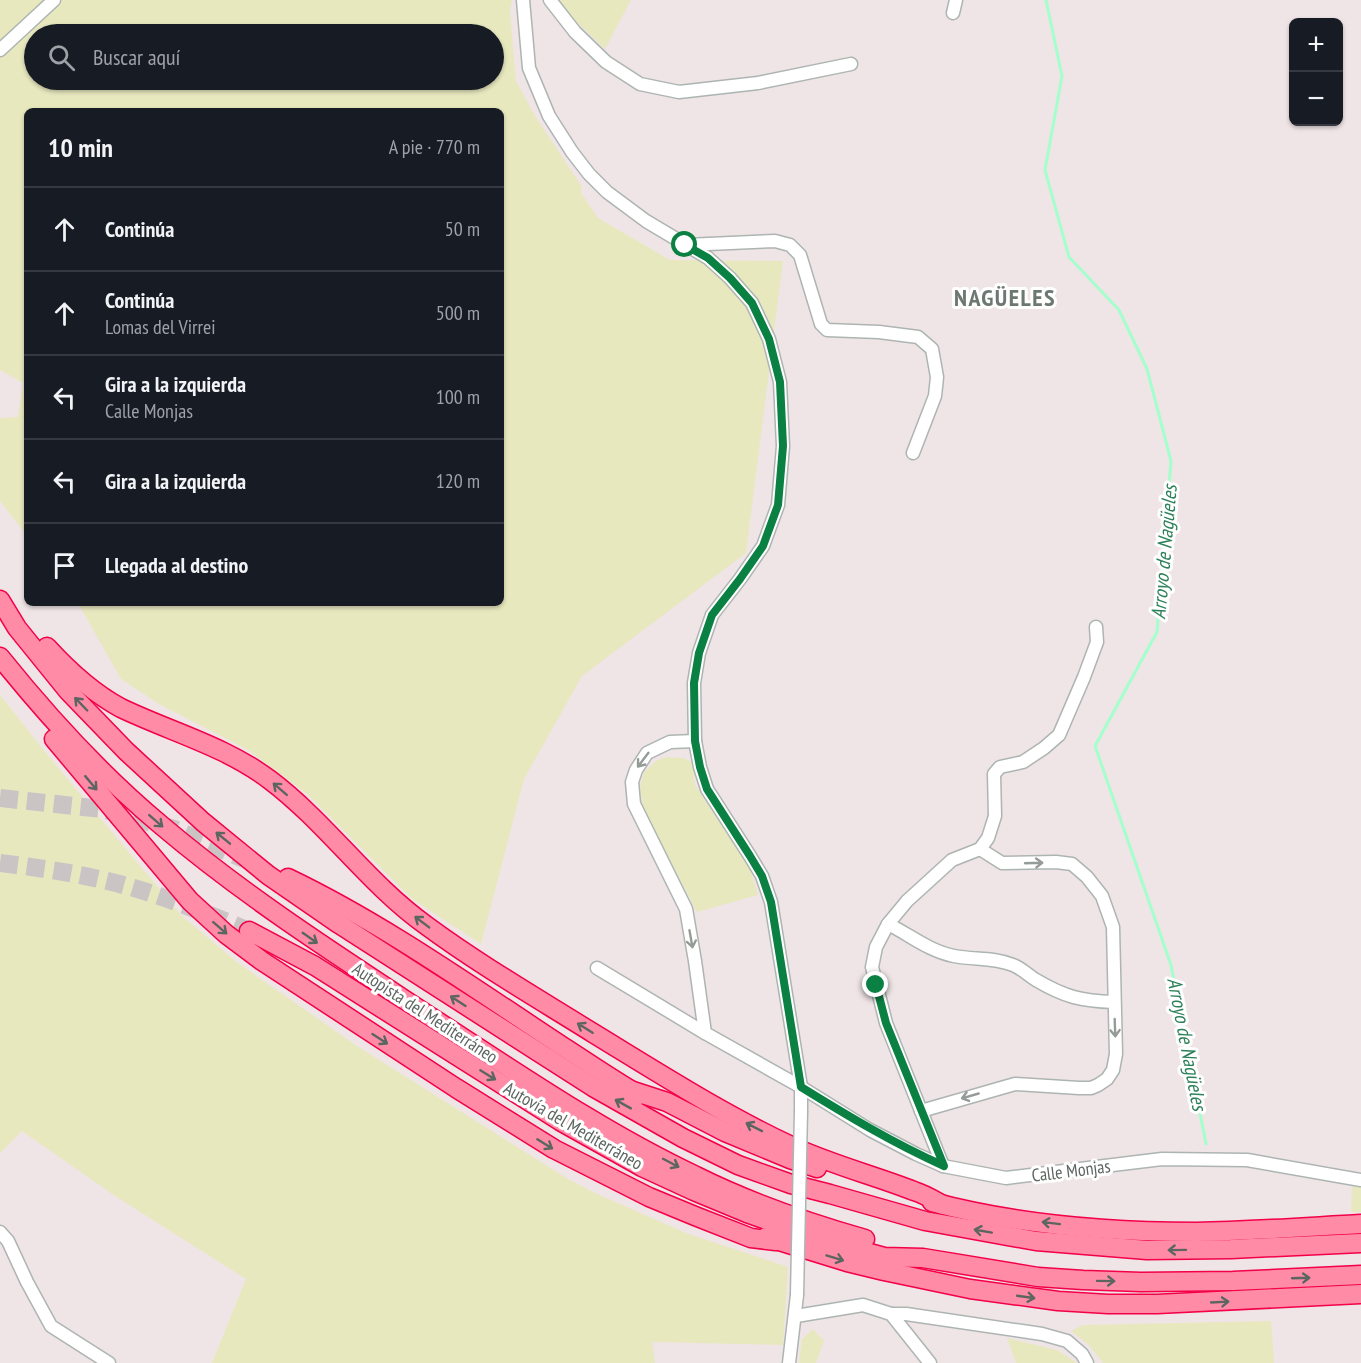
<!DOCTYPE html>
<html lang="es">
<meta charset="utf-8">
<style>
:root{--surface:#171b24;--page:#20242c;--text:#f1f3f6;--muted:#9ea1a6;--line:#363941}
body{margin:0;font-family:"PT Sans Narrow",sans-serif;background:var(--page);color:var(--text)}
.controls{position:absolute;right:18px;top:18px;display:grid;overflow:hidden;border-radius:9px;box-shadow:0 2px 4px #0004}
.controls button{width:54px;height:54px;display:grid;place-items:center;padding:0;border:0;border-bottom:2px solid var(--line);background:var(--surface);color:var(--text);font:30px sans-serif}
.stop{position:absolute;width:18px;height:18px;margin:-14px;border:4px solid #0b8043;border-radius:50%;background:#fff}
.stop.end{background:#0b8043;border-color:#fff;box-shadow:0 2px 6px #0008}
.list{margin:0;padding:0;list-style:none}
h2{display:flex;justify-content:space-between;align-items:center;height:78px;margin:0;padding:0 24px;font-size:26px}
h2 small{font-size:20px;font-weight:400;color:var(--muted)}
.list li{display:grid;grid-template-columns:39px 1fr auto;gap:18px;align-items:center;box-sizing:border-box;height:84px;padding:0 24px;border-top:2px solid var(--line)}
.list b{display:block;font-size:22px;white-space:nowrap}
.list p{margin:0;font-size:20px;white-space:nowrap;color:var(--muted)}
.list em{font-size:20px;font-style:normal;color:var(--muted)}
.icon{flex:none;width:33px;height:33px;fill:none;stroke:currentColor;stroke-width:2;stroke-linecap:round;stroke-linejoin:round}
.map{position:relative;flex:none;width:1361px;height:1363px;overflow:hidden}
.search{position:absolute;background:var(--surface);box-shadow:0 2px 4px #0004;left:24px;top:24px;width:480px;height:66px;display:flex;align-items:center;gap:15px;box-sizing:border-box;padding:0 21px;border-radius:33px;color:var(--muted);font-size:22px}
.panel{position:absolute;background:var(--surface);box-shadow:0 2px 4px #0004;left:24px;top:108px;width:480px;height:498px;border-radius:9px}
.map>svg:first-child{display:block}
</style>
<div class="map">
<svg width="1361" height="1363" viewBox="0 0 1361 1363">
<rect width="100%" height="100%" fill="#efe4e6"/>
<g fill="#e8e8bf" fill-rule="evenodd">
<path d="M 0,0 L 512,0 L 510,12 L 516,81 L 535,116 L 582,187 L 581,193 L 598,218 L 670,260 L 783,261 L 746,553 L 582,676 L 524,779 L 481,944 L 412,899 L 307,794 L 248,750 L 159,704 L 121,679 L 78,603 L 501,603 L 501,111 L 27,111 L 27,536 L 0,501 L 0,418 L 18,417 L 23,383 L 0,370 ZM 34,34 L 494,34 L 494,80 L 34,80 Z"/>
<path d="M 557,0 L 631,0 L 605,49 L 560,6 Z"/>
<path d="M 0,695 L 50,758 L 182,916 L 238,963 L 357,1046 L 568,1179 L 595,1193 L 686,1233 L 788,1267 L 783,1345 L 652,1342 L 655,1363 L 212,1363 L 246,1279 L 115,1196 L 22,1131 L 0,1153 Z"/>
<path d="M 667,757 L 684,758 L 693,763 L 695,785 L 750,869 L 758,895 L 697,912 L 643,808 L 640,786 L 644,772 L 657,760 Z"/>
<path d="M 1352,1187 L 1361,1187 L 1361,1212 L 1351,1212 Z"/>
<path d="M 1271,1321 L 1274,1363 L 1103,1363 L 1089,1345 L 1071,1331 L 1083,1325 Z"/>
<path d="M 813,1329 L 824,1341 L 816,1363 L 799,1363 L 802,1339 Z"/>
<path d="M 1007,1338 L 1057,1350 L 1077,1363 L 1016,1363 Z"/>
</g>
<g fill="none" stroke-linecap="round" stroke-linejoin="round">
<path stroke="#a4ffcd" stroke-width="3" d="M 1046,0 L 1062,76 L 1045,170 L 1069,257 L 1119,310 L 1147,369 L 1171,461 L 1157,632 L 1095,746 L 1171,965 L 1206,1144"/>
<g stroke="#cac4c5" stroke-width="18" stroke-dasharray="18 9" stroke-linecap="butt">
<path d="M 0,798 L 102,809 L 174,829 L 244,859"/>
<path d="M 0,863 C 41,868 83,874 123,885 C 167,897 208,914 249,931"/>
</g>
<g stroke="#adb5b2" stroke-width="15">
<g id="minor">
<path d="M 523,0 L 529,68 L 549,116 L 572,152 L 589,174 L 607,192 L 646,221 L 708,258 L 730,278 L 752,303 L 769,339 L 780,382 L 783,446 L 778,505 L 763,546 L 740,579 L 712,615 L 699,653 L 694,683 L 695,741 L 700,767 L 707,789 L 750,856 L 762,876 L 771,902 L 801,1087 L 801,1111"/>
<path d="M 550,0 L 575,32 L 606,62 L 640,84 L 679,92 L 758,83 L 851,64"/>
<path d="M 953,13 L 956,0"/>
<path d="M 0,50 L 54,0"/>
<path d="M 686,245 L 775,241 L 790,245 L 800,255 L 821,324 L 827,330 L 879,332 L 918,337 L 932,349 L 937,377 L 935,396 L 913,453"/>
<path d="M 695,741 L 670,742 L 647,753 L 636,770 L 632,782 L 634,804 L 686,909 L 695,961 L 705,1033"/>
<path d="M 888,924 C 910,935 929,951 954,956 C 974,960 993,957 1013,965 C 1021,968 1028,975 1036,980 C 1065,997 1081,1001 1114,1002"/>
<path d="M 597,968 L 705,1033 L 801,1087 L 870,1130 L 916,1154 L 943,1166 L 1006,1178 L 1162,1159 L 1247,1160 L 1361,1180"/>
<path d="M 921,1111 L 1015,1084 L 1079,1088 L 1091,1088 L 1098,1085 L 1107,1079 L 1113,1070 L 1116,1054 L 1113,927 L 1102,896 L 1087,877 L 1072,864 L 1056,862 L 1002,863 L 980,849"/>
<path d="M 943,1166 L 886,1023 L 872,967 L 876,947 L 888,924 L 907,901 L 952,860 L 980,849 L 988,838 L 995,816 L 994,774 L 1000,767 L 1023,762 L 1044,748 L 1059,735 L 1084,677 L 1097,642 L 1096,627"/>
<path d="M 0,1232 L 8,1241 L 27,1282 L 51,1326 L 109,1363"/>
<path d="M 891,1314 L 906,1314 L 1042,1334 L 1067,1341 L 1082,1354 L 1087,1363"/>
<path d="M 796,1316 L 863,1305 L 891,1314 L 930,1363"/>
<path d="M 789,1363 L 797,1295"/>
</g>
</g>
<g stroke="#f30049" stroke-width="21">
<g id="highway">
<path d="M 0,600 L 17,628 L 68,691 L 126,751 L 203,822 L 268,875 L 339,924 L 593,1087 L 683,1138 L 738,1165 L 791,1184 L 830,1194 L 925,1221 L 1036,1241 L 1147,1250 L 1231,1249 L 1361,1243"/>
<path d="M 47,647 C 68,670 93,693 121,708 C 171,732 225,746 270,780 C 327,823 368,884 427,926 C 480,965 537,998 593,1033 C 657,1072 721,1113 789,1145 C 829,1164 873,1175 914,1191 C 924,1194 934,1200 943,1205"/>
<path d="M 0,657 C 49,718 101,775 161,825 C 247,898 343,959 437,1021 C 522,1076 605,1133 696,1176 C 748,1202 809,1223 865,1239"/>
<path d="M 54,739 L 190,901 L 226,934 L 262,961 L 456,1088 L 554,1149 L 649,1197 L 695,1216 L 751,1238 L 776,1241"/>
<path d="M 288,878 C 384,924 472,987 562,1046 C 587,1062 613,1080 639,1095"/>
<path d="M 249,931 L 315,966 L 560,1121 L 642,1167 L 694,1191 L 747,1213 L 829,1242 L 884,1257 L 923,1258 L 1038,1277 L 1083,1280 L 1141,1282 L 1233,1281 L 1361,1275"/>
<path d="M 630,1090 L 667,1102 L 725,1132 L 790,1159 L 817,1168"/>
<path d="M 932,1202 C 1018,1225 1108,1232 1196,1232 C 1251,1231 1306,1227 1361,1224"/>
<path d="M 766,1237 L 847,1262 L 884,1271 L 970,1289 L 1058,1301 L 1108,1304 L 1157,1304 L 1361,1294"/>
</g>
</g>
<use href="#minor" stroke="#fff" stroke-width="12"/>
<use href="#highway" stroke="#ff8ba7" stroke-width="18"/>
<g stroke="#adb5b2" stroke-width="15" stroke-linecap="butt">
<path id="minor-bridge" d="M 797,1295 L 801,1111"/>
</g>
<use href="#minor-bridge" stroke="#fff" stroke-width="12"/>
</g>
<defs><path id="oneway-shaft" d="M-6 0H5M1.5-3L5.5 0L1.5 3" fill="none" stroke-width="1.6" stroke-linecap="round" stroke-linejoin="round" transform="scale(1.5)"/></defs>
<g stroke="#5c6661">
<use href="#oneway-shaft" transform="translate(81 704) rotate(-134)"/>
<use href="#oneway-shaft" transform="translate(91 783) rotate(50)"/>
<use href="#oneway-shaft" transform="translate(280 789) rotate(-139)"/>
<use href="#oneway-shaft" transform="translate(156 821) rotate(41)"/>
<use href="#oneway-shaft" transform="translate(223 838) rotate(-141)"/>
<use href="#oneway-shaft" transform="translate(422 922) rotate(-143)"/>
<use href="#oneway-shaft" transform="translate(220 928) rotate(41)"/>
<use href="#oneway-shaft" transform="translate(310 938) rotate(35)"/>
<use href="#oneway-shaft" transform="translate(458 1001) rotate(-147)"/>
<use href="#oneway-shaft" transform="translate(585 1028) rotate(-148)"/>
<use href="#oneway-shaft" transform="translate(380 1039) rotate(33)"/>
<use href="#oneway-shaft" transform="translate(488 1075) rotate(32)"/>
<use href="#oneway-shaft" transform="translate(623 1104) rotate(-151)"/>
<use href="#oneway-shaft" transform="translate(754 1127) rotate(-153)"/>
<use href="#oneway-shaft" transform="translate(545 1144) rotate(32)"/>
<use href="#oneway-shaft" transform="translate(671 1163) rotate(28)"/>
<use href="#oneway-shaft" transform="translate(1051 1223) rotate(-173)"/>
<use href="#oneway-shaft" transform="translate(983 1231) rotate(-170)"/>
<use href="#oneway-shaft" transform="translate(1177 1250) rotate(179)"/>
<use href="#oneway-shaft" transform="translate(835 1258) rotate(17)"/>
<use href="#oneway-shaft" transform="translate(1301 1278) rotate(-2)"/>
<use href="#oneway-shaft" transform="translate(1106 1281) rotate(1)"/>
<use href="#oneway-shaft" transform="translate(1026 1297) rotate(8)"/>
<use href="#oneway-shaft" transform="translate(1220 1302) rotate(-3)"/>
</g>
<g stroke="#959c98">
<use href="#oneway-shaft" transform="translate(643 760) rotate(127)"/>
<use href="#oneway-shaft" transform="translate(1034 863) rotate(-2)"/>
<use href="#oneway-shaft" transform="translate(691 939) rotate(80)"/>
<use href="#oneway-shaft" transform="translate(1115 1028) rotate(88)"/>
<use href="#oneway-shaft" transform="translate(970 1096) rotate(164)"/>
</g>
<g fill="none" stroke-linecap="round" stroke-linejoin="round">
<path stroke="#0b8043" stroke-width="8" d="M 685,245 L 708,258 L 730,278 L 752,303 L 769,339 L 780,382 L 783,446 L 778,505 L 763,546 L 740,579 L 712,615 L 699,653 L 694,683 L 695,741 L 700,767 L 707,789 L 750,856 L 762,876 L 771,902 L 801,1087 C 848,1116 893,1143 944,1166 L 886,1023 L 876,985"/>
</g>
<g text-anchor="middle" stroke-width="6" stroke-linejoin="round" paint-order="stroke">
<g font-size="18" fill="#5c6661" stroke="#fff">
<text transform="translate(425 1013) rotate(33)" y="6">Autopista del Mediterráneo</text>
<text transform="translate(573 1126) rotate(30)" y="6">Autovía del Mediterráneo</text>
<text transform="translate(1071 1171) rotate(-7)" y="6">Calle Monjas</text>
</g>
<g font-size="20" font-style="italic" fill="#2d8158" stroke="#fff">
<text transform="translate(1164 552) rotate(-85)" y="7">Arroyo de Nagüeles</text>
<text transform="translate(1187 1044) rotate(79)" y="7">Arroyo de Nagüeles</text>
</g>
<g font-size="24" font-weight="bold" letter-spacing="1.5" fill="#6d7872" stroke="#fff">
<text x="1005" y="306">NAGÜELES</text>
</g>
</g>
</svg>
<div class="controls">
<button>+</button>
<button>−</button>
</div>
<div class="stop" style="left:685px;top:245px"></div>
<div class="stop end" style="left:876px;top:985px"></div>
<div class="search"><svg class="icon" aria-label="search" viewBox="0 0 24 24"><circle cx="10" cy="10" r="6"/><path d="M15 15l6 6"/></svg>Buscar aquí</div>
<section class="panel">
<h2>10 min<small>A pie · 770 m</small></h2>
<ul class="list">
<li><svg class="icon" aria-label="ahead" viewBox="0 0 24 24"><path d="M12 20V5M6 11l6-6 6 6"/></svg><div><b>Continúa</b></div><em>50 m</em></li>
<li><svg class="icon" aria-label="ahead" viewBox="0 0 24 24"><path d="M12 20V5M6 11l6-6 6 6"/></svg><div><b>Continúa</b><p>Lomas del Virrei</p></div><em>500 m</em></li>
<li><svg class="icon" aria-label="left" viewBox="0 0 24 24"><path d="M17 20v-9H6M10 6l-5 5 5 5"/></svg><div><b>Gira a la izquierda</b><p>Calle Monjas</p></div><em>100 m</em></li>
<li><svg class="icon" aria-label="left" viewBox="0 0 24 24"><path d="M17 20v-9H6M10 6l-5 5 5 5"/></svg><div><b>Gira a la izquierda</b></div><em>120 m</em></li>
<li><svg class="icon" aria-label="arrive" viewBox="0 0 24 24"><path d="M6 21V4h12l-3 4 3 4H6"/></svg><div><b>Llegada al destino</b></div></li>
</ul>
</section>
</div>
